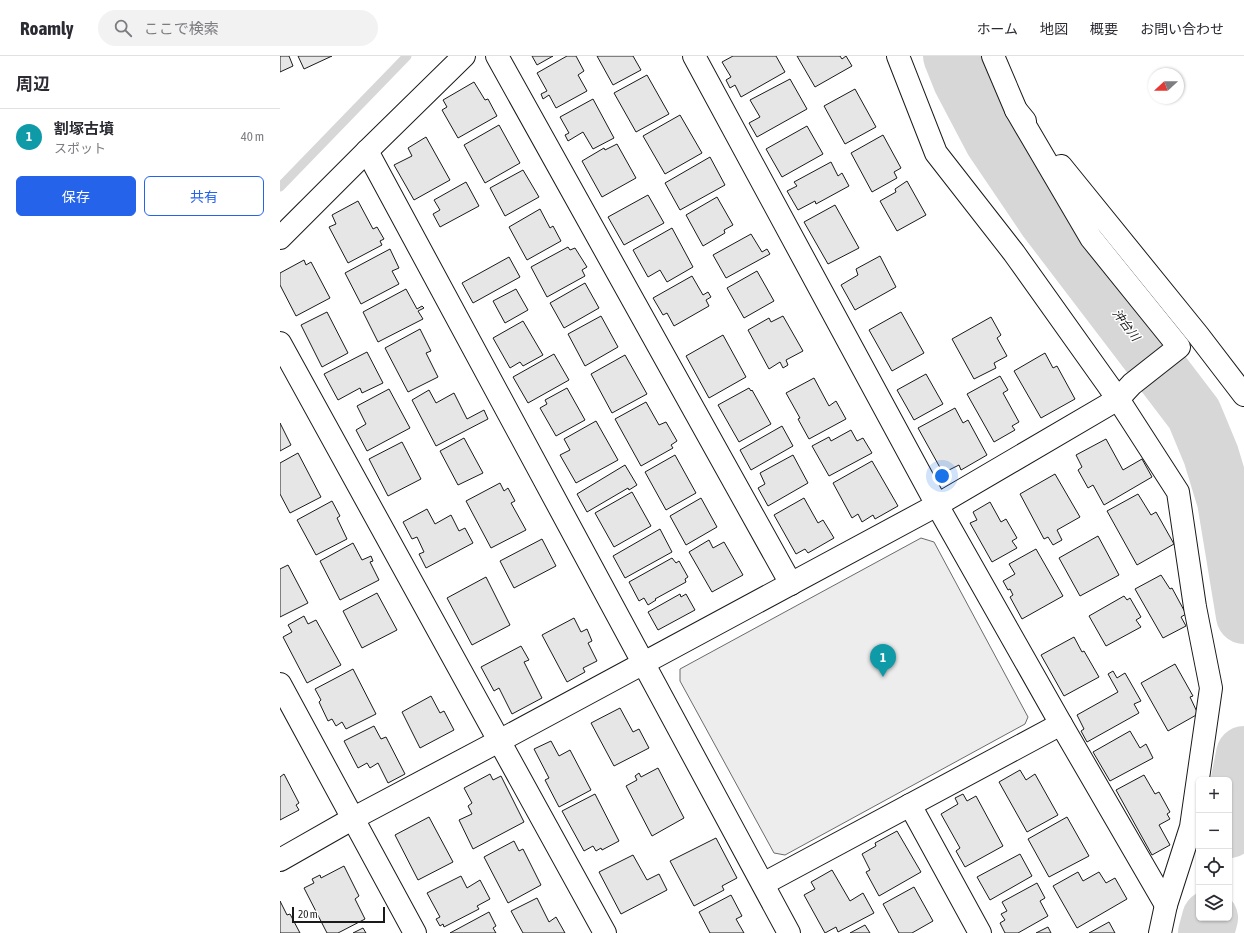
<!DOCTYPE html>
<html lang="ja">
<meta charset="utf-8">
<style>
:root{--surface:#fff;--page:#f2f2f3;--text:#2b2b33;--muted:#7c7c81;--line:#e1e1e2;--accent:#2563eb}
body{margin:0;font-family:"Asap Condensed","Noto Sans JP",sans-serif;background:var(--page);color:var(--text)}
.controls{position:absolute;right:12px;bottom:12px;display:grid;overflow:hidden;border-radius:6px;box-shadow:0 1px 3px #0004}
.controls button{width:36px;height:36px;display:grid;place-items:center;padding:0;border:0;border-bottom:1px solid var(--line);background:var(--surface);color:var(--text);font:20px sans-serif}
.compass{position:absolute;left:868px;top:12px;width:36px;height:36px;border-radius:50%;background:var(--surface);box-shadow:0 1px 3px #0004;rotate:249deg}
.scale{position:absolute;left:12px;bottom:10px;width:93px;box-sizing:border-box;padding-left:4px;border:2px solid #1a1a1a;border-top:0;font-size:11px;line-height:14px;white-space:nowrap;color:#1a1a1a;-webkit-text-stroke:3px #fff;paint-order:stroke}
.you{position:absolute;left:662px;top:420px;width:14px;height:14px;margin:-10px;border:3px solid #fff;border-radius:50%;background:#1a73e8;box-shadow:0 0 0 6px #1a73e833}
.badge{display:grid;place-items:center;width:26px;height:26px;border-radius:50%;background:var(--accent);color:#fff;font-size:13px;font-weight:700}
.pin{position:absolute;translate:-50% -33px;filter:drop-shadow(0 1px 2px #0008)}
.pin::after{content:'';position:absolute;top:21px;width:14px;height:12px;background:inherit;clip-path:polygon(0 0,100% 0,50% 100%)}
.list{margin:0;padding:0;list-style:none}
h2{display:flex;justify-content:space-between;align-items:center;height:52px;margin:0;padding:0 16px;font-size:17px}
h2 small{font-size:13px;font-weight:400;color:var(--muted)}
.list li{display:grid;grid-template-columns:26px 1fr auto;gap:12px;align-items:center;box-sizing:border-box;height:56px;padding:0 16px;border-top:1px solid var(--line)}
.list b{display:block;font-size:15px;white-space:nowrap}
.list p{margin:0;font-size:13px;white-space:nowrap;color:var(--muted)}
.list em{font-size:13px;font-style:normal;color:var(--muted)}
.actions{display:flex;gap:8px;padding:12px 16px}
.actions a{flex:1;padding:9px 0;border:1px solid var(--accent);border-radius:6px;text-align:center;font-size:14px;color:var(--accent)}
.actions .main{background:var(--accent);color:#fff}
.icon{flex:none;width:22px;height:22px;fill:none;stroke:currentColor;stroke-width:2;stroke-linecap:round;stroke-linejoin:round}
.map{position:relative;flex:none;width:964px;height:877px;overflow:hidden}
header{display:flex;align-items:center;gap:24px;box-sizing:border-box;height:56px;padding:0 20px;background:var(--surface);border-bottom:1px solid var(--line)}
header strong{font-size:19px}
nav{display:flex;gap:22px;margin-inline-start:auto;font-size:14px}
.search{width:280px;height:36px;background:var(--page);display:flex;align-items:center;gap:10px;box-sizing:border-box;padding:0 14px;border-radius:22px;color:var(--muted);font-size:15px}
main{display:flex}
aside{flex:1;background:var(--surface)}
.map>svg:first-child{display:block}
</style>
<header>
<strong>Roamly</strong>
<div class="search"><svg class="icon" aria-label="search" viewBox="0 0 24 24"><circle cx="10" cy="10" r="6"/><path d="M15 15l6 6"/></svg>ここで検索</div>
<nav><a>ホーム</a><a>地図</a><a>概要</a><a>お問い合わせ</a></nav>
</header>
<main>
<aside>
<h2>周辺<small></small></h2>
<ul class="list">
<li><span class="badge" style="background:#0f9aa8">1</span><div><b>割塚古墳</b><p>スポット</p></div><em>40 m</em></li>
</ul>
<div class="actions"><a class="main">保存</a><a>共有</a></div>
</aside>
<div class="map">
<svg width="964" height="877" viewBox="0 0 964 877">
<rect width="100%" height="100%" fill="#fff"/>
<path fill="#ededed" stroke="#6a6a6a" d="M 641,482 L 654,486 L 748,661 L 745,668 L 505,799 L 494,797 L 400,625 L 400,613 Z"/>
<g fill="none" stroke-linecap="round" stroke-linejoin="round">
<path stroke="#d7d7d7" stroke-width="9" d="M 0,131 L 127,0"/>
<g stroke="#d7d7d7" stroke-width="56">
<path d="M 671,0 L 681,25 L 712,84 L 766,164 L 914,358 L 931,399 L 945,445 L 964,560"/>
<path d="M 949,774 L 964,698"/>
<path d="M 926,877 L 930,862"/>
</g>
</g>
<g fill="#e6e6e6" stroke="#1a1a1a">
<path d="M 0,0 L 9,0 L 13,10 L 0,16 Z"/>
<path d="M 18,0 L 52,0 L 24,13 Z"/>
<path d="M 252,0 L 273,0 L 257,9 Z"/>
<path d="M 287,0 L 296,0 L 304,15 L 298,19 L 307,35 L 276,52 L 269,39 L 263,43 L 261,38 L 267,35 L 257,17 Z"/>
<path d="M 317,0 L 353,0 L 361,14 L 333,29 Z"/>
<path d="M 453,0 L 496,0 L 505,16 L 461,41 L 455,29 L 450,32 L 446,24 L 451,21 L 442,6 Z"/>
<path d="M 517,0 L 560,0 L 562,3 L 566,0 L 572,10 L 535,31 Z"/>
<path d="M 367,19 L 389,58 L 356,76 L 334,37 Z"/>
<path d="M 510,23 L 527,53 L 477,81 L 469,67 L 480,61 L 470,44 Z"/>
<path d="M 194,26 L 205,44 L 208,43 L 217,60 L 178,82 L 162,54 L 167,51 L 163,44 Z"/>
<path d="M 575,33 L 596,71 L 565,88 L 544,50 Z"/>
<path d="M 313,43 L 334,82 L 313,93 L 303,76 L 288,85 L 285,79 L 289,77 L 280,61 Z"/>
<path d="M 400,59 L 422,97 L 385,118 L 363,80 Z"/>
<path d="M 219,69 L 240,107 L 205,127 L 184,89 Z"/>
<path d="M 527,70 L 543,98 L 502,121 L 486,93 Z"/>
<path d="M 603,79 L 621,112 L 614,116 L 617,122 L 592,136 L 571,97 Z"/>
<path d="M 146,81 L 170,124 L 134,144 L 114,109 L 132,100 L 128,92 Z"/>
<path d="M 337,88 L 356,122 L 322,141 L 302,105 L 324,92 L 325,94 Z"/>
<path d="M 430,101 L 445,129 L 400,154 L 385,127 Z"/>
<path d="M 551,106 L 558,120 L 562,117 L 569,130 L 536,148 L 535,145 L 518,154 L 507,135 L 517,130 L 514,126 Z"/>
<path d="M 243,114 L 259,141 L 225,160 L 210,132 Z"/>
<path d="M 627,125 L 646,159 L 617,175 L 600,145 L 616,136 L 615,133 Z"/>
<path d="M 186,126 L 199,150 L 160,171 L 153,158 L 160,154 L 154,144 Z"/>
<path d="M 368,139 L 384,167 L 344,189 L 328,161 Z"/>
<path d="M 437,141 L 453,169 L 444,174 L 445,177 L 423,190 L 406,159 Z"/>
<path d="M 78,145 L 93,173 L 97,171 L 104,183 L 100,185 L 102,189 L 68,207 L 49,171 L 56,168 L 52,159 Z"/>
<path d="M 555,149 L 579,192 L 548,208 L 524,166 Z"/>
<path d="M 260,153 L 270,172 L 273,170 L 281,185 L 247,204 L 229,171 Z"/>
<path d="M 392,172 L 413,211 L 387,226 L 380,214 L 368,221 L 353,194 Z"/>
<path d="M 471,178 L 482,196 L 487,193 L 490,198 L 446,222 L 433,199 Z"/>
<path d="M 288,191 L 290,194 L 295,192 L 307,211 L 302,214 L 305,220 L 267,241 L 251,211 Z"/>
<path d="M 110,193 L 119,212 L 112,215 L 119,228 L 81,248 L 65,217 Z"/>
<path d="M 600,200 L 616,231 L 575,254 L 561,229 L 578,219 L 576,213 Z"/>
<path d="M 229,201 L 240,221 L 193,247 L 182,227 Z"/>
<path d="M 24,204 L 26,209 L 31,206 L 50,242 L 16,260 L 0,229 L 0,217 Z"/>
<path d="M 477,215 L 494,245 L 464,262 L 447,232 Z"/>
<path d="M 412,220 L 423,239 L 428,236 L 431,241 L 426,244 L 429,250 L 394,270 L 387,257 L 383,259 L 373,242 Z"/>
<path d="M 305,227 L 319,252 L 284,272 L 270,247 Z"/>
<path d="M 126,233 L 137,253 L 142,250 L 144,252 L 138,255 L 143,263 L 98,286 L 83,256 Z"/>
<path d="M 236,233 L 248,254 L 225,267 L 213,245 Z"/>
<path d="M 47,256 L 68,297 L 42,311 L 21,269 Z"/>
<path d="M 621,256 L 644,297 L 612,315 L 589,274 Z"/>
<path d="M 321,260 L 338,291 L 305,310 L 288,278 Z"/>
<path d="M 503,260 L 523,295 L 506,304 L 508,309 L 503,312 L 500,306 L 489,313 L 468,274 L 489,262 L 491,266 Z"/>
<path d="M 711,261 L 721,279 L 717,282 L 727,300 L 714,307 L 716,312 L 694,323 L 672,283 Z"/>
<path d="M 243,265 L 263,299 L 243,310 L 240,306 L 230,312 L 213,282 Z"/>
<path d="M 140,273 L 151,295 L 146,297 L 158,321 L 128,336 L 105,292 Z"/>
<path d="M 443,279 L 466,321 L 429,342 L 406,300 Z"/>
<path d="M 87,296 L 103,327 L 82,337 L 80,332 L 58,344 L 44,318 Z"/>
<path d="M 765,297 L 773,312 L 777,310 L 795,343 L 761,362 L 734,315 Z"/>
<path d="M 274,298 L 289,324 L 248,347 L 233,321 Z"/>
<path d="M 345,299 L 367,338 L 332,357 L 311,318 Z"/>
<path d="M 646,318 L 663,348 L 634,364 L 617,334 Z"/>
<path d="M 720,320 L 728,334 L 723,337 L 739,366 L 732,370 L 735,374 L 714,386 L 687,338 Z"/>
<path d="M 534,322 L 549,350 L 556,345 L 566,363 L 529,383 L 518,363 L 520,362 L 506,337 Z"/>
<path d="M 287,332 L 305,364 L 276,380 L 260,352 L 267,348 L 265,344 Z"/>
<path d="M 469,332 L 471,335 L 472,334 L 491,368 L 459,386 L 438,349 Z"/>
<path d="M 109,333 L 130,372 L 87,395 L 76,374 L 86,368 L 77,350 Z"/>
<path d="M 149,334 L 156,347 L 174,337 L 187,363 L 204,354 L 208,363 L 156,390 L 132,344 Z"/>
<path d="M 366,346 L 379,369 L 386,366 L 397,385 L 391,389 L 393,392 L 361,410 L 335,363 Z"/>
<path d="M 675,352 L 683,367 L 688,364 L 707,399 L 681,414 L 679,409 L 663,417 L 638,372 Z"/>
<path d="M 316,365 L 338,404 L 296,427 L 280,399 L 290,394 L 284,383 Z"/>
<path d="M 0,367 L 11,389 L 0,395 Z"/>
<path d="M 502,370 L 513,390 L 471,414 L 460,394 Z"/>
<path d="M 571,374 L 577,385 L 583,382 L 592,397 L 549,420 L 532,390 L 549,381 L 551,385 Z"/>
<path d="M 184,382 L 203,417 L 178,429 L 160,395 Z"/>
<path d="M 826,383 L 843,414 L 862,403 L 872,421 L 824,449 L 813,429 L 808,432 L 798,414 L 802,411 L 796,399 Z"/>
<path d="M 122,386 L 141,423 L 108,440 L 89,403 Z"/>
<path d="M 18,397 L 41,441 L 10,457 L 0,438 L 0,407 Z"/>
<path d="M 395,399 L 416,437 L 386,454 L 365,416 Z"/>
<path d="M 513,399 L 528,427 L 488,450 L 478,432 L 485,428 L 480,417 Z"/>
<path d="M 592,405 L 618,450 L 595,463 L 593,459 L 582,466 L 578,458 L 572,462 L 553,427 Z"/>
<path d="M 345,409 L 357,429 L 349,434 L 348,432 L 307,456 L 297,438 Z"/>
<path d="M 775,418 L 800,461 L 777,474 L 782,484 L 773,489 L 768,481 L 764,483 L 740,438 Z"/>
<path d="M 220,427 L 224,435 L 228,432 L 235,445 L 231,447 L 246,474 L 211,492 L 186,445 Z"/>
<path d="M 352,436 L 371,470 L 334,491 L 315,457 Z"/>
<path d="M 858,438 L 871,459 L 876,456 L 894,488 L 857,509 L 827,455 Z"/>
<path d="M 421,442 L 437,471 L 406,489 L 390,460 Z"/>
<path d="M 524,442 L 538,467 L 543,464 L 554,482 L 528,497 L 525,493 L 516,498 L 494,459 Z"/>
<path d="M 52,445 L 60,460 L 57,462 L 67,483 L 36,499 L 17,464 Z"/>
<path d="M 710,446 L 721,466 L 726,463 L 737,482 L 732,485 L 737,492 L 712,506 L 690,467 L 697,464 L 693,456 Z"/>
<path d="M 147,453 L 155,468 L 171,459 L 179,475 L 185,472 L 193,487 L 146,512 L 139,498 L 144,496 L 137,481 L 132,483 L 123,466 Z"/>
<path d="M 380,473 L 392,496 L 345,522 L 333,500 Z"/>
<path d="M 818,480 L 839,519 L 800,540 L 779,502 Z"/>
<path d="M 262,483 L 276,510 L 234,532 L 220,505 Z"/>
<path d="M 429,484 L 433,492 L 444,486 L 463,519 L 432,536 L 409,496 Z"/>
<path d="M 73,487 L 82,504 L 91,500 L 93,505 L 90,506 L 99,524 L 60,544 L 40,505 Z"/>
<path d="M 756,493 L 783,540 L 742,563 L 730,541 L 733,539 L 730,533 L 728,534 L 723,525 L 735,518 L 729,508 Z"/>
<path d="M 392,502 L 396,507 L 399,505 L 408,521 L 405,523 L 406,526 L 375,543 L 376,544 L 368,549 L 364,542 L 359,545 L 349,526 Z"/>
<path d="M 8,509 L 28,547 L 0,561 L 0,513 Z"/>
<path d="M 881,519 L 890,533 L 892,532 L 906,558 L 901,561 L 906,570 L 883,582 L 855,533 Z"/>
<path d="M 206,521 L 230,569 L 192,589 L 167,542 Z"/>
<path d="M 97,537 L 117,574 L 82,592 L 63,555 Z"/>
<path d="M 400,538 L 401,541 L 406,538 L 415,554 L 378,574 L 368,556 Z"/>
<path d="M 844,540 L 847,544 L 850,542 L 861,561 L 856,564 L 861,571 L 826,590 L 809,560 Z"/>
<path d="M 24,560 L 28,568 L 36,564 L 61,609 L 27,627 L 3,581 L 12,576 L 8,569 Z"/>
<path d="M 294,562 L 301,576 L 307,573 L 312,585 L 308,587 L 317,605 L 303,612 L 305,616 L 287,626 L 262,579 Z"/>
<path d="M 794,581 L 802,596 L 804,595 L 819,621 L 784,640 L 761,599 Z"/>
<path d="M 241,590 L 249,604 L 244,606 L 262,642 L 232,658 L 219,632 L 214,635 L 201,611 Z"/>
<path d="M 895,608 L 913,640 L 910,641 L 918,658 L 888,675 L 861,627 Z"/>
<path d="M 73,613 L 96,658 L 66,673 L 62,666 L 56,670 L 52,663 L 48,665 L 39,646 L 41,644 L 35,633 Z"/>
<path d="M 833,615 L 837,622 L 845,617 L 861,645 L 854,648 L 859,657 L 807,686 L 801,675 L 804,673 L 797,659 L 838,636 L 828,618 Z"/>
<path d="M 151,640 L 160,657 L 164,655 L 174,674 L 140,692 L 122,656 Z"/>
<path d="M 340,652 L 353,676 L 359,673 L 369,692 L 334,710 L 311,667 Z"/>
<path d="M 94,670 L 101,683 L 106,681 L 125,718 L 108,727 L 98,707 L 90,712 L 87,707 L 78,712 L 64,685 Z"/>
<path d="M 850,675 L 860,692 L 866,688 L 873,702 L 830,725 L 813,696 Z"/>
<path d="M 271,685 L 279,700 L 290,694 L 311,734 L 279,751 L 265,724 L 269,722 L 254,693 Z"/>
<path d="M 378,712 L 404,762 L 372,780 L 346,730 L 357,724 L 355,720 L 359,717 L 361,721 Z"/>
<path d="M 740,714 L 746,724 L 755,718 L 778,759 L 747,776 L 719,726 Z"/>
<path d="M 4,718 L 19,747 L 16,749 L 19,754 L 0,764 L 0,721 Z"/>
<path d="M 210,718 L 213,724 L 221,720 L 244,766 L 193,793 L 179,764 L 192,758 L 188,750 L 192,747 L 184,732 Z"/>
<path d="M 864,719 L 875,738 L 879,736 L 890,756 L 887,758 L 890,763 L 879,769 L 890,789 L 872,799 L 836,734 Z"/>
<path d="M 315,738 L 339,785 L 322,794 L 321,792 L 316,795 L 313,790 L 304,795 L 282,755 Z"/>
<path d="M 683,738 L 687,745 L 696,740 L 723,790 L 685,811 L 676,795 L 680,792 L 661,758 L 678,748 L 675,742 Z"/>
<path d="M 149,761 L 173,806 L 138,824 L 115,779 Z"/>
<path d="M 787,761 L 809,800 L 769,821 L 748,783 Z"/>
<path d="M 617,775 L 641,816 L 599,840 L 586,816 L 590,814 L 582,798 L 596,790 L 595,787 Z"/>
<path d="M 436,782 L 457,822 L 442,830 L 444,834 L 414,850 L 390,805 Z"/>
<path d="M 234,785 L 239,795 L 243,793 L 261,829 L 228,847 L 204,801 Z"/>
<path d="M 740,798 L 752,820 L 710,844 L 697,821 Z"/>
<path d="M 353,799 L 367,824 L 379,818 L 387,834 L 341,858 L 319,816 Z"/>
<path d="M 64,810 L 79,840 L 75,843 L 85,863 L 58,877 L 47,877 L 24,832 L 34,827 L 32,823 L 40,819 L 41,822 Z"/>
<path d="M 552,814 L 570,845 L 583,837 L 594,857 L 558,876 L 556,871 L 545,877 L 524,839 L 535,833 L 531,826 Z"/>
<path d="M 798,816 L 803,825 L 819,816 L 826,827 L 835,822 L 847,843 L 797,872 L 773,830 Z"/>
<path d="M 181,820 L 187,832 L 200,824 L 210,843 L 197,850 L 199,853 L 164,871 L 163,868 L 160,870 L 156,863 L 160,861 L 147,837 Z"/>
<path d="M 757,827 L 765,842 L 760,845 L 768,860 L 738,877 L 725,877 L 720,867 L 725,864 L 721,858 L 727,855 L 722,846 Z"/>
<path d="M 634,831 L 653,865 L 632,877 L 619,877 L 603,848 Z"/>
<path d="M 451,839 L 462,860 L 456,863 L 464,877 L 430,877 L 419,856 Z"/>
<path d="M 257,842 L 269,866 L 276,861 L 285,877 L 243,877 L 231,855 Z"/>
<path d="M 0,845 L 7,859 L 10,858 L 20,877 L 0,877 Z"/>
<path d="M 209,856 L 216,870 L 213,872 L 216,877 L 170,877 Z"/>
<path d="M 829,866 L 835,877 L 809,877 Z"/>
<path d="M 585,869 L 590,877 L 570,877 Z"/>
<path d="M 768,871 L 771,877 L 756,877 Z"/>
<path d="M 83,872 L 86,877 L 73,877 Z"/>
</g>
<g fill="none" stroke-linecap="round" stroke-linejoin="round">
<g stroke="#1a1a1a" stroke-width="24">
<g id="minor">
<path d="M 217,0 L 511,528"/>
<path d="M 414,0 L 657,449 L 781,668 L 886,849"/>
<path d="M 618,0 L 656,97 L 734,197 L 838,343 L 898,436 L 915,551 L 931,632 L 911,771 L 886,849 L 880,877"/>
<path d="M 713,0 L 736,54 L 745,65"/>
<path d="M 87,95 L 509,877"/>
<path d="M 781,110 L 918,279 L 964,339"/>
<path d="M 0,182 L 87,95 L 184,0"/>
<path d="M 0,287 L 325,877"/>
<path d="M 0,628 L 135,877"/>
<path d="M 630,749 L 700,877"/>
<path d="M 0,804 L 72,763 L 219,685 L 657,449 L 838,343 L 852,328 L 899,291 L 811,182 L 736,54"/>
<path d="M 483,828 L 781,668"/>
</g>
</g>
<use href="#minor" stroke="#fff" stroke-width="22"/>
</g>
<g text-anchor="middle" stroke-width="3" stroke-linejoin="round" paint-order="stroke">
<g font-size="12" font-style="italic" fill="#1a1a1a" stroke="#fff">
<text transform="translate(846 269) rotate(53)" y="4">沖台川</text>
</g>
</g>
</svg>
<div class="controls">
<button>+</button>
<button>−</button>
<button><svg class="icon" aria-label="locate" viewBox="0 0 24 24"><circle cx="12" cy="12" r="6"/><path d="M12 2v4M12 18v4M2 12h4M18 12h4"/></svg></button>
<button><svg class="icon" aria-label="layers" viewBox="0 0 24 24"><path d="M12 4l9 5-9 5-9-5zM3 14l9 5 9-5"/></svg></button>
</div>
<svg class="compass" viewBox="-18 -18 36 36"><path d="M0-13l5 13h-10z" fill="#e53935"/><path d="M0 13l5-13h-10z" fill="#7c7c81"/></svg>
<div class="scale">20 m</div>
<div class="you"></div>
<div class="pin badge" style="left:603px;top:621px;background:#0f9aa8">1</div>
</div>
</main>
